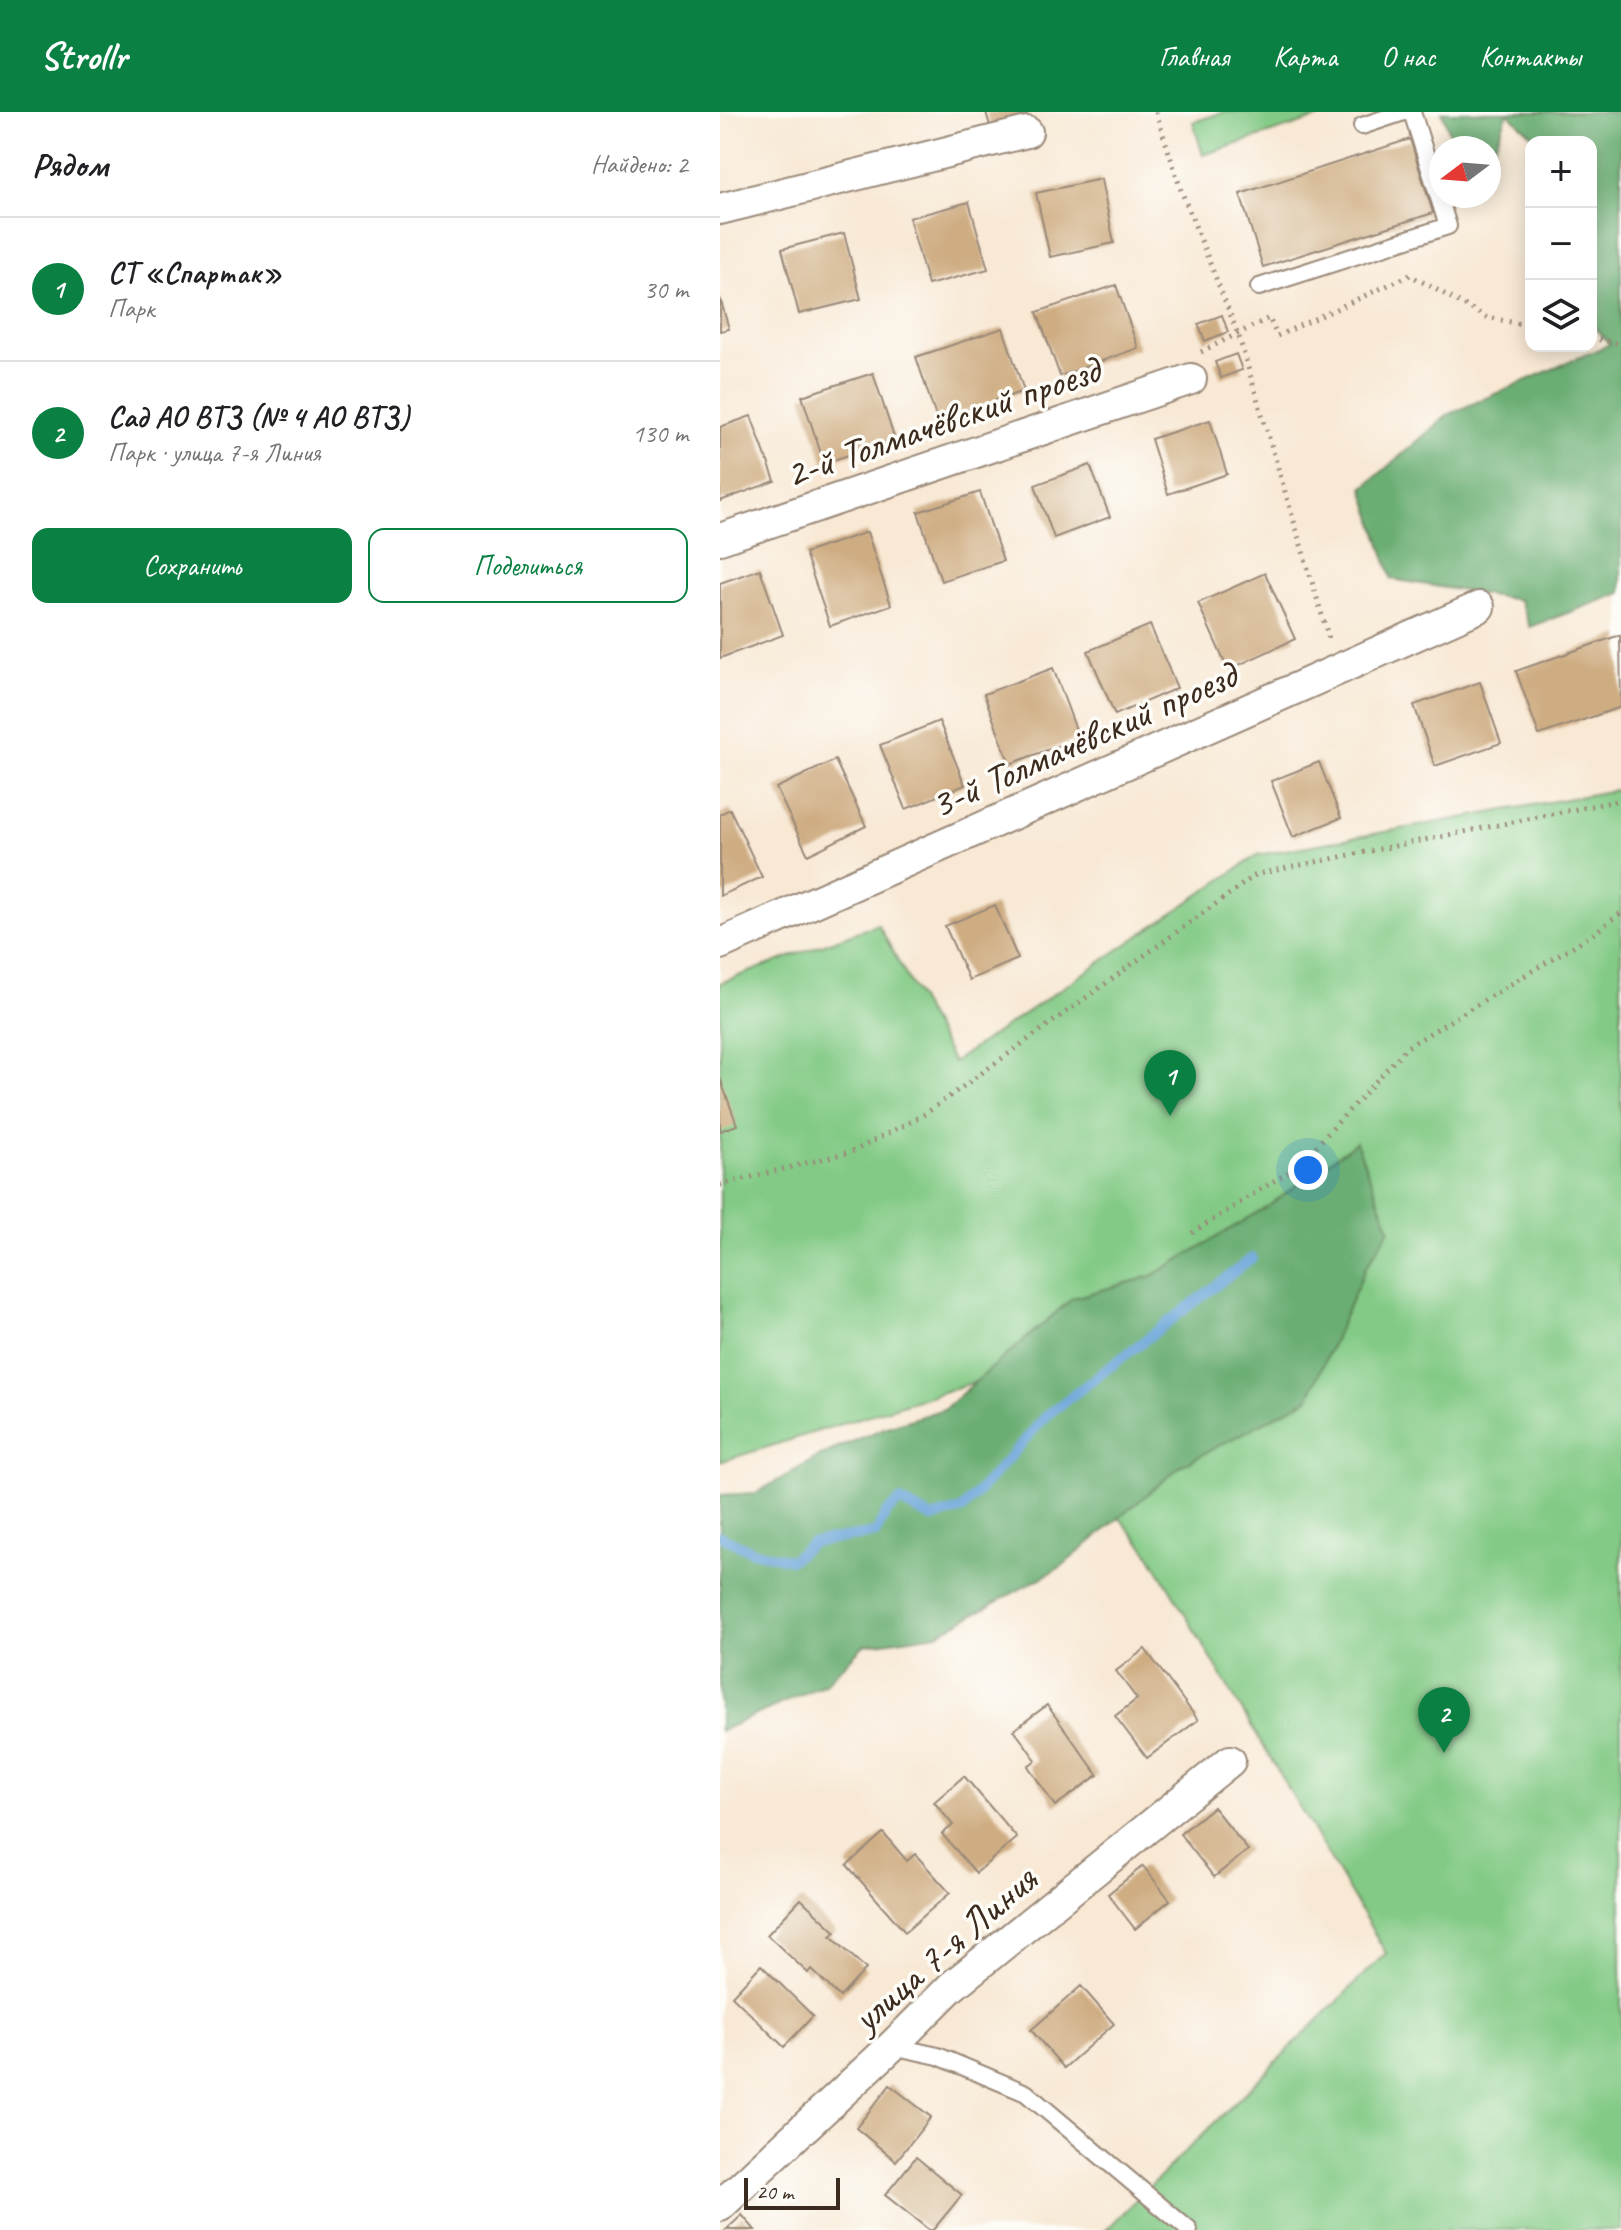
<!DOCTYPE html>
<html lang="ru">
<meta charset="utf-8">
<style>
:root{--surface:#fff;--page:#f2f2f2;--text:#202124;--muted:#757577;--line:#e0e0e0;--accent:#0b8043}
body{margin:0;font-family:Caveat,sans-serif;background:var(--page);color:var(--text)}
.controls{position:absolute;right:24px;top:24px;display:grid;overflow:hidden;border-radius:16px;box-shadow:0 4px 20px #0003}
.controls button{width:72px;height:72px;display:grid;place-items:center;padding:0;border:0;border-bottom:2px solid var(--line);background:var(--surface);color:var(--text);font:40px sans-serif}
.compass{position:absolute;left:709px;top:24px;width:72px;height:72px;border-radius:50%;background:var(--surface);box-shadow:0 4px 20px #0003;rotate:254deg}
.scale{position:absolute;left:24px;bottom:20px;width:96px;box-sizing:border-box;padding-left:8px;border:4px solid #3b2a1e;border-top:0;font-size:22px;line-height:28px;white-space:nowrap;color:#3b2a1e;-webkit-text-stroke:6px #fdfcf7;paint-order:stroke}
.you{position:absolute;left:588px;top:1058px;width:28px;height:28px;margin:-20px;border:6px solid #fff;border-radius:50%;background:#1a73e8;box-shadow:0 0 0 12px #1a73e833}
.badge{display:grid;place-items:center;width:52px;height:52px;border-radius:50%;background:var(--accent);color:#fff;font-size:26px;font-weight:700}
.pin{position:absolute;translate:-50% -66px;filter:drop-shadow(0 2px 4px #0008)}
.pin::after{content:'';position:absolute;top:42px;width:28px;height:24px;background:inherit;clip-path:polygon(0 0,100% 0,50% 100%)}
.list{margin:0;padding:0;list-style:none}
h2{display:flex;justify-content:space-between;align-items:center;height:104px;margin:0;padding:0 32px;font-size:34px}
h2 small{font-size:26px;font-weight:400;color:var(--muted)}
.list li{display:grid;grid-template-columns:52px 1fr auto;gap:24px;align-items:center;box-sizing:border-box;height:144px;padding:0 32px;border-top:2px solid var(--line)}
.list b{display:block;font-size:30px;white-space:nowrap}
.list p{margin:0;font-size:26px;white-space:nowrap;color:var(--muted)}
.list em{font-size:26px;font-style:normal;color:var(--muted)}
.actions{display:flex;gap:16px;padding:24px 32px}
.actions a{flex:1;padding:18px 0;border:2px solid var(--accent);border-radius:16px;text-align:center;font-size:28px;color:var(--accent)}
.actions .main{background:var(--accent);color:#fff}
.icon{flex:none;width:44px;height:44px;fill:none;stroke:currentColor;stroke-width:2;stroke-linecap:round;stroke-linejoin:round}
.map{position:relative;flex:none;width:901px;height:2118px;overflow:hidden}
header{display:flex;align-items:center;gap:48px;box-sizing:border-box;height:112px;padding:0 40px;background:var(--accent);color:#fff}
header strong{font-size:38px}
nav{display:flex;gap:44px;margin-inline-start:auto;font-size:28px}
main{display:flex}
aside{flex:1;background:var(--surface)}
.map>svg:first-child{display:block}
</style>
<header>
<strong>Strollr</strong>
<nav><a>Главная</a><a>Карта</a><a>О нас</a><a>Контакты</a></nav>
</header>
<main>
<aside>
<h2>Рядом<small>Найдено: 2</small></h2>
<ul class="list">
<li><span class="badge">1</span><div><b>СТ «Спартак»</b><p>Парк</p></div><em>30 m</em></li>
<li><span class="badge">2</span><div><b>Сад АО ВТЗ (№ 4 АО ВТЗ)</b><p>Парк · улица 7-я Линия</p></div><em>130 m</em></li>
</ul>
<div class="actions"><a class="main">Сохранить</a><a>Поделиться</a></div>
</aside>
<div class="map">
<svg width="901" height="2118" viewBox="0 0 901 2118">
<rect width="100%" height="100%" fill="#fdfcf7"/>
<filter id="ink" filterUnits="userSpaceOnUse"><feTurbulence type="fractalNoise" baseFrequency=".0125" numOctaves="2"/><feDisplacementMap in="SourceGraphic" scale="16" xChannelSelector="R" yChannelSelector="G"/><feConvolveMatrix kernelMatrix="1 2 1 2 8 2 1 2 1" color-interpolation-filters="sRGB"/></filter>
<filter id="wash" filterUnits="userSpaceOnUse"><feTurbulence type="fractalNoise" baseFrequency=".006" numOctaves="4" result="noise"/><feDisplacementMap in="SourceGraphic" scale="32" xChannelSelector="R" yChannelSelector="G"/><feGaussianBlur stdDeviation="1.8" result="paint"/><feColorMatrix in="noise" values="0 0 0 0 0 0 0 0 0 0 0 0 0 0 0 0 0 1.4 0 .05"/><feComposite in="paint" operator="in"/></filter>
<g filter="url(#wash)">
<rect width="100%" height="100%" fill="#f8e8d4"/>
<g fill="#83ca86" stroke="#5f7a52" stroke-width="2">
<path d="M 504,0 L 616,0 L 483,43 L 473,10 Z"/>
<path d="M 901,677 L 901,2118 L 386,2118 L 666,1841 L 428,1440 L 348,1344 L 334,1245 L 0,1350 L 0,871 L 158,812 L 233,950 L 538,743 Z"/>
</g>
<g fill="#6aae73" stroke="#526c48" stroke-width="2">
<path d="M 722,0 L 901,0 L 901,481 L 810,515 L 799,488 L 672,467 L 643,376 L 729,302 L 890,232 L 871,212 L 871,83 L 874,79 L 871,76 L 871,30 L 820,30 L 788,1 L 769,48 L 769,36 L 735,36 Z"/>
<path d="M 636,1030 L 670,1117 L 646,1155 L 588,1287 L 462,1353 L 341,1455 L 217,1522 L 144,1533 L 105,1572 L 0,1619 L 0,1383 L 36,1381 L 102,1343 L 164,1316 L 224,1297 L 353,1186 L 432,1164 L 550,1093 Z"/>
</g>
<g fill="none" stroke-linecap="round" stroke-linejoin="round">
<path stroke="#69a4d9" stroke-width="10" d="M 0,1424 L 32,1439 L 71,1448 L 92,1431 L 156,1421 L 166,1401 L 180,1389 L 212,1406 L 243,1397 L 327,1303 L 532,1146"/>
</g>
<g id="blocks">
<g fill="#cfad83">
<path d="M 266,0 L 305,0 L 307,7 L 271,17 Z"/>
<path d="M 690,27 L 713,101 L 543,155 L 520,82 Z"/>
<path d="M 381,67 L 394,131 L 330,145 L 316,81 Z"/>
<path d="M 249,90 L 268,157 L 208,173 L 189,106 Z"/>
<path d="M 124,121 L 141,187 L 79,202 L 62,137 Z"/>
<path d="M 396,173 L 418,236 L 340,264 L 317,200 Z"/>
<path d="M 0,186 L 9,217 L 0,219 Z"/>
<path d="M 502,203 L 508,220 L 485,229 L 478,212 Z"/>
<path d="M 283,216 L 304,279 L 217,308 L 196,245 Z"/>
<path d="M 516,242 L 522,258 L 501,266 L 495,250 Z"/>
<path d="M 153,261 L 175,328 L 104,351 L 82,284 Z"/>
<path d="M 31,304 L 55,369 L 0,389 L 0,315 Z"/>
<path d="M 490,308 L 507,362 L 448,382 L 431,327 Z"/>
<path d="M 370,353 L 390,405 L 334,426 L 315,373 Z"/>
<path d="M 260,380 L 283,449 L 221,469 L 198,400 Z"/>
<path d="M 147,420 L 171,493 L 110,514 L 85,441 Z"/>
<path d="M 40,457 L 63,523 L 0,546 L 0,471 Z"/>
<path d="M 545,461 L 575,527 L 508,558 L 478,491 Z"/>
<path d="M 430,513 L 457,576 L 395,603 L 368,539 Z"/>
<path d="M 900,523 L 901,595 L 819,623 L 796,559 Z"/>
<path d="M 333,556 L 359,626 L 290,652 L 264,582 Z"/>
<path d="M 760,570 L 781,631 L 715,654 L 694,593 Z"/>
<path d="M 219,609 L 245,673 L 186,697 L 160,633 Z"/>
<path d="M 115,648 L 146,714 L 88,743 L 56,676 Z"/>
<path d="M 599,650 L 621,706 L 573,725 L 551,669 Z"/>
<path d="M 10,697 L 42,765 L 0,784 L 0,702 Z"/>
<path d="M 275,793 L 298,847 L 249,868 L 225,814 Z"/>
<path d="M 0,966 L 17,1013 L 0,1019 Z"/>
<path d="M 425,1537 L 478,1608 L 427,1646 L 395,1604 L 417,1587 L 396,1559 Z"/>
<path d="M 327,1593 L 378,1663 L 335,1694 L 308,1654 L 316,1648 L 294,1618 Z"/>
<path d="M 244,1664 L 297,1726 L 256,1761 L 222,1722 L 233,1713 L 214,1690 Z"/>
<path d="M 493,1695 L 528,1738 L 494,1765 L 460,1722 Z"/>
<path d="M 163,1721 L 187,1749 L 195,1742 L 230,1781 L 185,1820 L 127,1753 Z"/>
<path d="M 423,1754 L 450,1788 L 415,1817 L 388,1782 Z"/>
<path d="M 81,1787 L 116,1820 L 111,1824 L 146,1857 L 120,1885 L 91,1857 L 88,1861 L 47,1823 Z"/>
<path d="M 41,1853 L 93,1904 L 64,1935 L 12,1884 Z"/>
<path d="M 361,1874 L 394,1912 L 344,1956 L 311,1918 Z"/>
<path d="M 170,1973 L 211,2005 L 176,2049 L 136,2016 Z"/>
<path d="M 196,2045 L 242,2083 L 213,2118 L 209,2118 L 165,2083 Z"/>
<path d="M 22,2103 L 35,2118 L 6,2118 Z"/>
</g>
</g>
</g>
<g filter="url(#ink)">
<use href="#blocks" fill-opacity="0" stroke="#9a8979" stroke-width="2"/>
<g fill="none" stroke-linecap="round" stroke-linejoin="round">
<g stroke="#9a8979" stroke-width="20">
<g id="lane">
<path d="M 642,14 L 684,0"/>
<path d="M 539,175 L 728,114 L 692,0"/>
<path d="M 172,1934 L 218,1944 L 306,1981 L 469,2118"/>
</g>
</g>
<g stroke="#9a8979" stroke-width="34">
<g id="street">
<path d="M 0,97 L 307,20"/>
<path d="M 0,427 L 471,267"/>
<path d="M 0,832 L 759,495"/>
<path d="M 0,2094 L 172,1934 L 231,1875 L 510,1649"/>
</g>
</g>
<g stroke="#9a8979" stroke-width="5" stroke-dasharray="2 6" stroke-linecap="butt">
<path d="M 436,0 L 461,78 L 518,222 L 610,530"/>
<path d="M 871,226 L 901,232"/>
<path d="M 481,240 L 549,206 L 557,224 L 690,163 L 766,205 L 811,214"/>
<path d="M 0,1073 L 134,1039 L 205,1002 L 537,762 L 901,688"/>
<path d="M 472,1121 L 578,1054 L 687,935 L 873,822 L 901,801"/>
</g>
<use href="#lane" stroke="#fff" stroke-width="16"/>
<use href="#street" stroke="#fff" stroke-width="30"/>
</g>
</g>
<g text-anchor="middle" stroke-width="7" stroke-linejoin="round" paint-order="stroke">
<g font-size="40" fill="#3b2a1e" stroke="#fdfcf7">
<text transform="translate(222 309) rotate(-19)" y="14">2-й Толмачёвский проезд</text>
<text transform="translate(363 627) rotate(-24)" y="14">3-й Толмачёвский проезд</text>
<text transform="translate(224 1836) rotate(-41)" y="14">улица 7-я Линия</text>
</g>
</g>
</svg>
<div class="controls">
<button>+</button>
<button>−</button>
<button><svg class="icon" aria-label="layers" viewBox="0 0 24 24"><path d="M12 4l9 5-9 5-9-5zM3 14l9 5 9-5"/></svg></button>
</div>
<svg class="compass" viewBox="-18 -18 36 36"><path d="M0-13l5 13h-10z" fill="#e53935"/><path d="M0 13l5-13h-10z" fill="#757577"/></svg>
<div class="scale">20 m</div>
<div class="you"></div>
<div class="pin badge" style="left:450px;top:1004px">1</div>
<div class="pin badge" style="left:724px;top:1641px">2</div>
</div>
</main>
